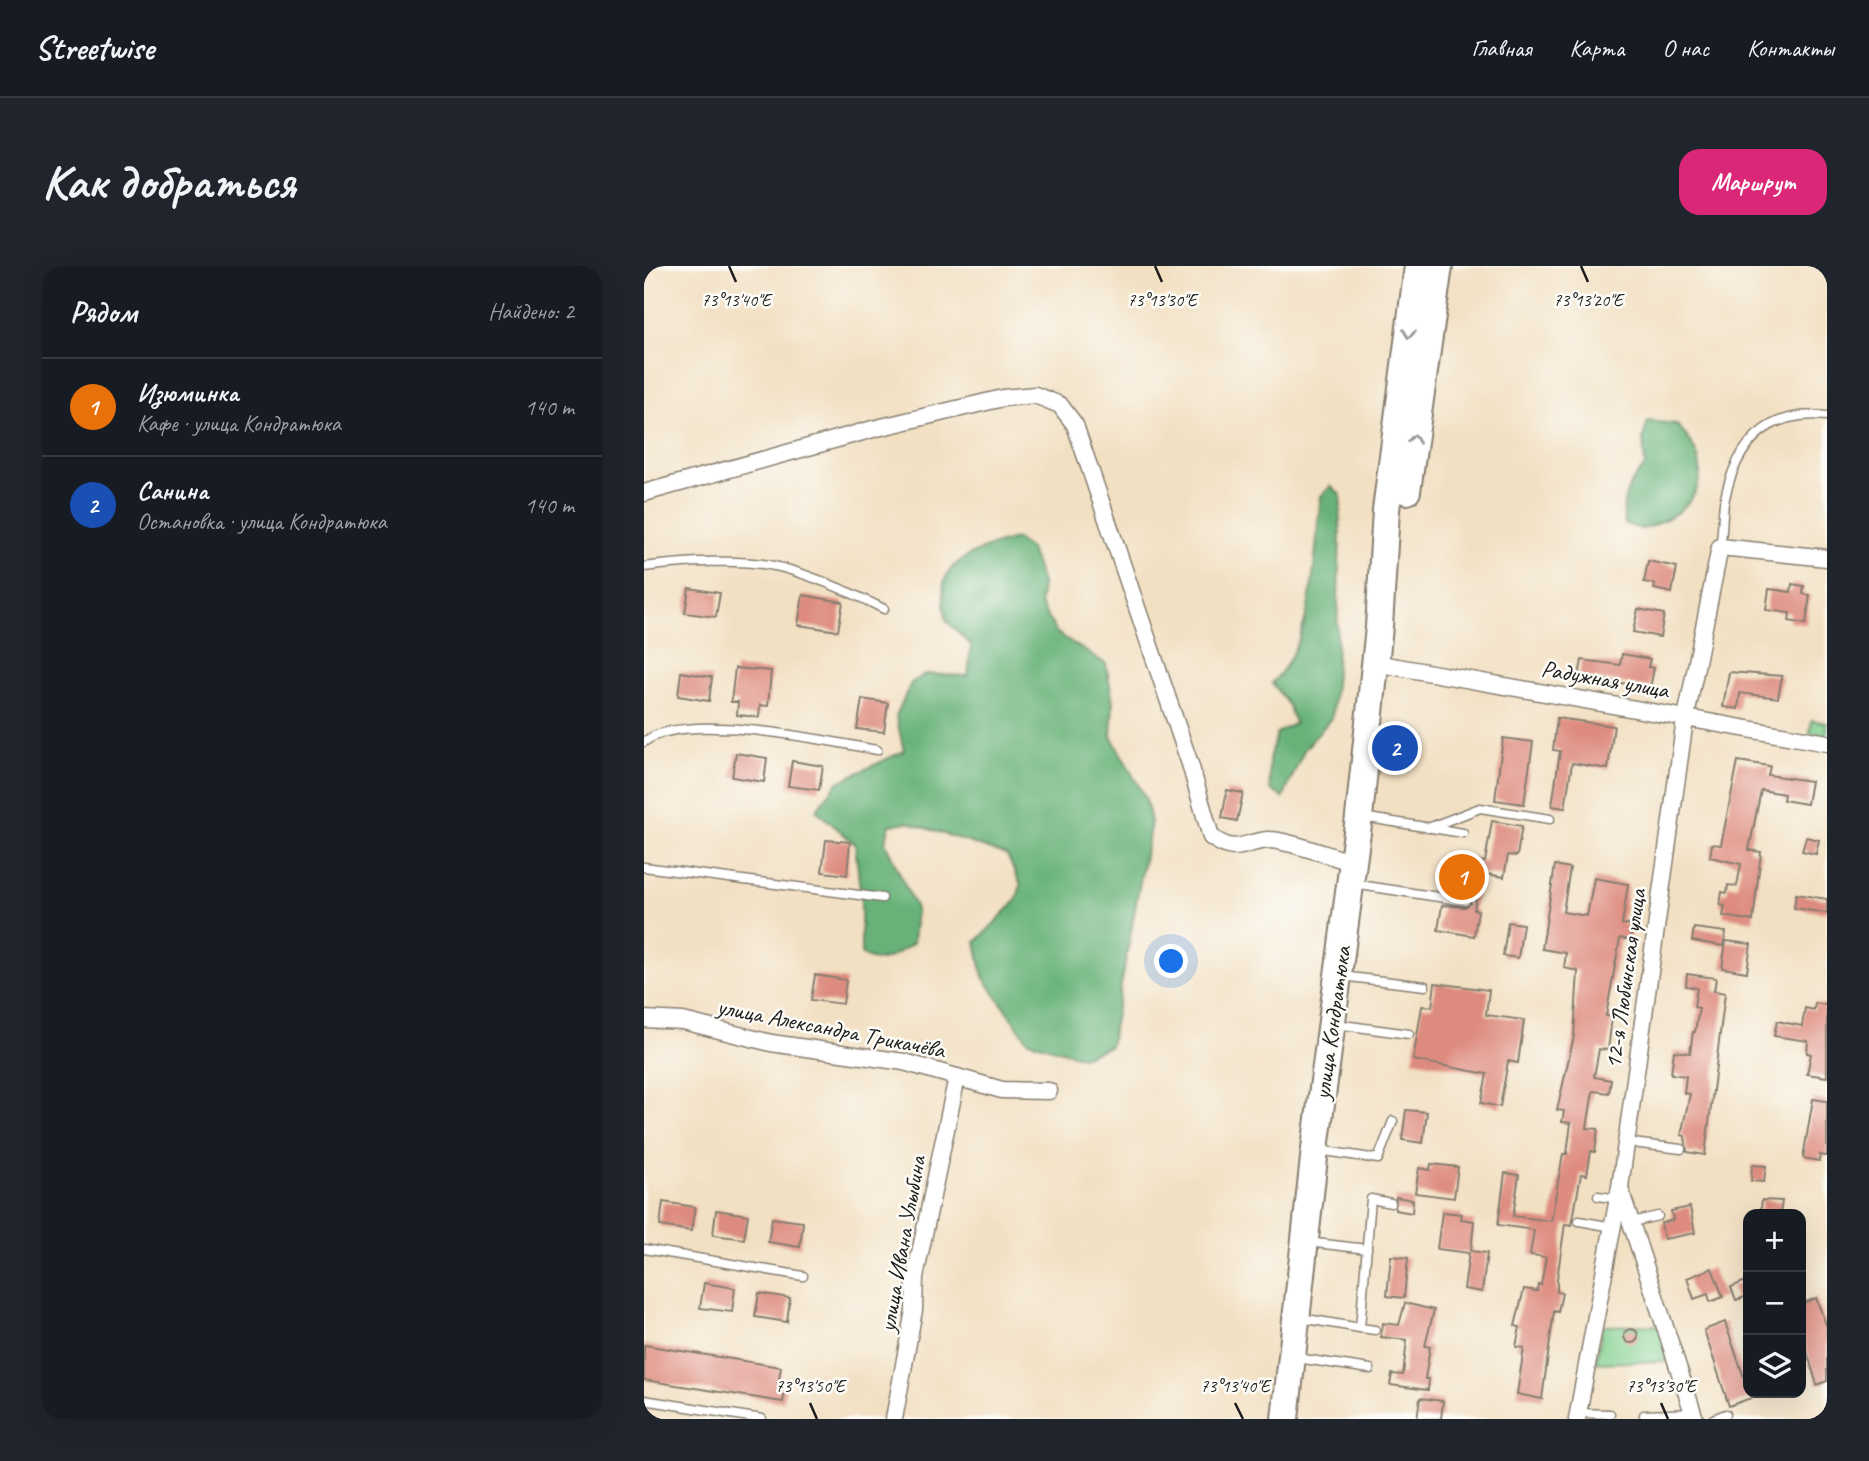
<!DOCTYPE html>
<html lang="ru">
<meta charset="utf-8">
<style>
:root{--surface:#171b24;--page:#20242c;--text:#f1f3f6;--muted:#9ea1a6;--line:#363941;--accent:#db2777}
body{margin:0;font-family:Caveat,sans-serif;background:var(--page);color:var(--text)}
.controls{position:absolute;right:21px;bottom:21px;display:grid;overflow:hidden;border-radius:14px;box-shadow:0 7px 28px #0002}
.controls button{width:63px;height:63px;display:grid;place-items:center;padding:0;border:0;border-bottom:2px solid var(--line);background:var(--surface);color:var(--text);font:35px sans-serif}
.you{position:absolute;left:528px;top:696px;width:24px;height:24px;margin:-18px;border:5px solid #fff;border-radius:50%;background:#1a73e8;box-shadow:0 0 0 10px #1a73e833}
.badge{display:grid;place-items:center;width:46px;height:46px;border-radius:50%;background:var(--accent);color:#fff;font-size:23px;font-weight:700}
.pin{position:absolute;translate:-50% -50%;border:4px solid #fff;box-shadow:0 2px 7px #0006}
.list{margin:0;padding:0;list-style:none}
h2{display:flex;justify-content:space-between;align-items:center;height:91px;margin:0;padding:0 28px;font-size:30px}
h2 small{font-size:23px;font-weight:400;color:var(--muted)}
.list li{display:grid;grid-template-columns:46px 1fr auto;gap:21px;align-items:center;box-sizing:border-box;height:98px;padding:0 28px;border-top:2px solid var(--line)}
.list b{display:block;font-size:26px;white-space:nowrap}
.list p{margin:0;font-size:23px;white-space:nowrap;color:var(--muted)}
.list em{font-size:23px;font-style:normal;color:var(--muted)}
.icon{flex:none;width:38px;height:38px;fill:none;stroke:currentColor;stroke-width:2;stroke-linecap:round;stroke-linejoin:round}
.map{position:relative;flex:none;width:1183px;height:1153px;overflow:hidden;border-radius:21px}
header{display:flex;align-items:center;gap:42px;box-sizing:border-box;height:98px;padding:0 35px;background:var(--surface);border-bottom:2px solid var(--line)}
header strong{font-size:33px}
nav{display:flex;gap:38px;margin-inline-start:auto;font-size:24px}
.intro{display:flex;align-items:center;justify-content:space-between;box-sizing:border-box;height:168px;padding:0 42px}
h1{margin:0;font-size:49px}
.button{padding:18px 32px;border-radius:21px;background:var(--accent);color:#fff;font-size:24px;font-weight:700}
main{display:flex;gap:42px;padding:0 42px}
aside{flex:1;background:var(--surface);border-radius:21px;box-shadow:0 7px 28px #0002}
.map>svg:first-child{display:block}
</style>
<header>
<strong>Streetwise</strong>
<nav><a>Главная</a><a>Карта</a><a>О нас</a><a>Контакты</a></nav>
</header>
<div class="intro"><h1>Как добраться</h1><a class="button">Маршрут</a></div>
<main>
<aside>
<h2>Рядом<small>Найдено: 2</small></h2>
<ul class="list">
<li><span class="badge" style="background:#e8710a">1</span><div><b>Изюминка</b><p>Кафе · улица Кондратюка</p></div><em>140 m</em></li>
<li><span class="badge" style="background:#1a4fb4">2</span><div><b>Санина</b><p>Остановка · улица Кондратюка</p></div><em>140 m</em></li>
</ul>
</aside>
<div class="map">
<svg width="1183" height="1153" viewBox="0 0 1183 1153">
<rect width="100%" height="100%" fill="#fdfcf7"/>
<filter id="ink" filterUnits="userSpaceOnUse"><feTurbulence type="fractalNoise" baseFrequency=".0143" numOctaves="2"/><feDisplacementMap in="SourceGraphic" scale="14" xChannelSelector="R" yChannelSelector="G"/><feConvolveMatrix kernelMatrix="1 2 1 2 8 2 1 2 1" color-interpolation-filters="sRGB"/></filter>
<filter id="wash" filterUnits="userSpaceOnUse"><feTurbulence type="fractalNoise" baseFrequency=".00686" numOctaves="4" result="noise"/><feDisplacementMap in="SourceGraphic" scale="28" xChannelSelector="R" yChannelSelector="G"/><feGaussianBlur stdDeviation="1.57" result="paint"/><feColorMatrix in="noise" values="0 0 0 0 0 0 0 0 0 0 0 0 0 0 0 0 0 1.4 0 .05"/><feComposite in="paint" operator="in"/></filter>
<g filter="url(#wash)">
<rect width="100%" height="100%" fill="#f2e0c3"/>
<g fill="#80cf8e" stroke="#4e7655" stroke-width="2">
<path d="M 1168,454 L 1183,457 L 1183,469 L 1166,467 Z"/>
<path d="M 1016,1059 L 1028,1095 L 952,1097 L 958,1060 Z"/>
</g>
<g fill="#68b279" stroke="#42674a" stroke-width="2">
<path d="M 1004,155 L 1032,158 C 1077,204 1055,246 998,263 L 981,258 C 976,231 984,219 1001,200 L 999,172 Z"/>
<path d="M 687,220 L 697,229 L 692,407 L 688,451 L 660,484 L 639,532 L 626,523 L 625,493 L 633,467 L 651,457 L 644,439 L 628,417 C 673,369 669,293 677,230 Z"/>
<path d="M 372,273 L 386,283 L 398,317 L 396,338 L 413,367 L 462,398 L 469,436 L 467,470 L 502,533 L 507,556 L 466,780 L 438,791 L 384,775 L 339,711 L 332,676 L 372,635 L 377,619 L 363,589 L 264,556 L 246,559 L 241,576 L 272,643 L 269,677 C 252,689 235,702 217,688 L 217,632 L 211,578 L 172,544 L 194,516 L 260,485 L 252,450 L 267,417 L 282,408 L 324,410 L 327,379 L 302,354 C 301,342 297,325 301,314 C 308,291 349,278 372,273 Z"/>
</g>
<g id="blocks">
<g fill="#de8b7f">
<path d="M 1004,295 L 1033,301 L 1028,327 L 1010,323 L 1011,318 L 1000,316 Z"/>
<path d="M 1148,318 L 1160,320 L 1159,328 L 1166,329 L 1162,358 L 1145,355 L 1146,347 L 1122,344 L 1125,323 L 1147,326 Z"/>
<path d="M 45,322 L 76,327 L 72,351 L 41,347 Z"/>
<path d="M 159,329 L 199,336 L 194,365 L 154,359 Z"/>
<path d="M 994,343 L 1020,348 L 1016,371 L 989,366 Z"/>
<path d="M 978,388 L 1006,393 L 1004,401 L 1010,402 L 1006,422 L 949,412 L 948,417 L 934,415 L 938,394 L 976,399 Z"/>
<path d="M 91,402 L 127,405 L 124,440 L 116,439 L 115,451 L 93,449 L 94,436 L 87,436 Z"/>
<path d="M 37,406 L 68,411 L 65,435 L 34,430 Z"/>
<path d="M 1085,406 L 1138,410 L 1134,432 L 1096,427 L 1094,443 L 1079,441 Z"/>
<path d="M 218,433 L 244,437 L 240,466 L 213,463 Z"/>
<path d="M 913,452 L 970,460 L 964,503 L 928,497 L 921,542 L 908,540 L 916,485 L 909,484 Z"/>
<path d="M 859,472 L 889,476 L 880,538 L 851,534 Z"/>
<path d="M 92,487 L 123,492 L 120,516 L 88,511 Z"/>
<path d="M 148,495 L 179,500 L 175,524 L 144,520 Z"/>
<path d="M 1094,495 L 1126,500 L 1124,509 L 1167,515 L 1163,538 L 1139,534 L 1140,528 L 1117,524 L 1105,584 L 1117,586 L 1109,655 L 1079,650 L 1081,640 L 1076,639 L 1078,626 L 1083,627 L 1084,619 L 1093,620 L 1097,598 L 1066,591 L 1068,578 L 1077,579 Z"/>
<path d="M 583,524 L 599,527 L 593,555 L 578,552 Z"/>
<path d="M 848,555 L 878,560 L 873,590 L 864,589 L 860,611 L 836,607 L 830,644 L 834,645 L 830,670 L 794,664 L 798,639 L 821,641 L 827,637 L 823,629 L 800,625 L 806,590 L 841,596 Z"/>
<path d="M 1162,571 L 1175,574 L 1172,588 L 1158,585 Z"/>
<path d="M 182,574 L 206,576 L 203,609 L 178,606 Z"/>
<path d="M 911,599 L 926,602 L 919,646 L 943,650 L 950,612 L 984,618 L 978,658 L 988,659 L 986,674 L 976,672 L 962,750 L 968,751 L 964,784 L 955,783 L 950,811 L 967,814 L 965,827 L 949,825 L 943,862 L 954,863 L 951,886 L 947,885 L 943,909 L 937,908 L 928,959 L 921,958 L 913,1013 L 913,1026 L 918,1027 L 914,1046 L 910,1045 L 898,1133 L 873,1128 L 880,1082 L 872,1081 L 876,1061 L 871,1060 L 880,1023 L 893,1025 L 894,1018 L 897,1019 L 902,991 L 886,989 L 890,964 L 854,959 L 861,907 L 875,909 L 869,950 L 907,955 L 919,888 L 923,888 L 927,857 L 918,856 L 920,845 L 913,844 L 930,770 L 934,705 L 920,702 L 922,687 L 898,683 Z"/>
<path d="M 1152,628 L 1183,633 L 1183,647 L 1150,642 Z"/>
<path d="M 864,656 L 879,658 L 874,692 L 859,690 Z"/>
<path d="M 1050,662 L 1082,666 L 1080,680 L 1048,675 Z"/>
<path d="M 1082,675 L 1107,678 L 1103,706 L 1078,702 Z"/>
<path d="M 1043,708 L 1072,712 L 1070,725 L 1081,727 L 1061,889 L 1043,886 L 1041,870 L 1037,869 L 1046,828 L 1040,827 L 1042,810 L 1027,808 L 1030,785 L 1046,787 L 1049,766 L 1051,766 L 1055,742 L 1050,741 L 1053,722 L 1042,720 Z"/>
<path d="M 171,709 L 202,714 L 199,738 L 167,734 Z"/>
<path d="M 791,717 L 845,724 L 842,749 L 880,754 L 874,797 L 864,795 L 856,841 L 837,837 L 843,808 L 769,794 L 778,740 L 788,741 Z"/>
<path d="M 1171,737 L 1183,739 L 1183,811 L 1163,808 L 1167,788 L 1163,787 L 1164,775 L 1130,770 L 1133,755 L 1158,760 L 1161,742 L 1170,744 Z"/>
<path d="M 1169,833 L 1183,835 L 1183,890 L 1176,889 L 1175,895 L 1159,892 Z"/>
<path d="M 762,844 L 783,846 L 779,877 L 758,874 Z"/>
<path d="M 787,898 L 814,901 L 810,932 L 771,927 L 775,902 L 786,904 Z"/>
<path d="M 1108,899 L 1122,900 L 1120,916 L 1107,915 Z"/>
<path d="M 752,931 L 769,934 L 768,947 L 751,944 Z"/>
<path d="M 1118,934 L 1138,935 L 1136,948 L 1116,948 Z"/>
<path d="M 19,936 L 51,941 L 47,965 L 16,960 Z"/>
<path d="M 1046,941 L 1051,967 L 1020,973 L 1017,957 L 1029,954 L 1027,945 Z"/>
<path d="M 72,944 L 104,949 L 100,973 L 69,969 Z"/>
<path d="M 798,946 L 818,948 L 817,953 L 830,955 L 827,985 L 843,987 L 838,1026 L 820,1023 L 825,987 L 793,983 Z"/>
<path d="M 128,952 L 159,956 L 156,981 L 124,976 Z"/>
<path d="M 747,990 L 764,992 L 760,1032 L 743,1030 Z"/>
<path d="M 1068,1002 L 1079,1031 L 1066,1036 L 1064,1028 L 1050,1033 L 1043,1012 Z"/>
<path d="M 1104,1014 L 1104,1030 L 1092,1034 L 1087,1021 Z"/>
<path d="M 60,1017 L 91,1022 L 88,1046 L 56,1042 Z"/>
<path d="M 115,1027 L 146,1032 L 143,1056 L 111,1051 Z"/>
<path d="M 1172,1032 L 1183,1061 L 1183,1115 L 1173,1119 L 1157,1066 L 1157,1038 Z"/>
<path d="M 761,1037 L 790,1044 L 781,1080 L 786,1081 L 781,1113 L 785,1113 L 784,1124 L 746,1119 L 748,1108 L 759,1109 L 763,1074 L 737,1071 L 739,1057 L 755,1059 Z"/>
<path d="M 1081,1056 L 1107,1132 L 1085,1140 L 1060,1064 Z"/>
<circle cx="987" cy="1070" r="7"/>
<path d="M 0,1079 L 137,1101 L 134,1120 L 142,1121 L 139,1136 L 0,1114 Z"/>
<path d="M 776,1132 L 799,1135 L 797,1153 L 773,1153 Z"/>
</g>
</g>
</g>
<g filter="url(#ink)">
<use href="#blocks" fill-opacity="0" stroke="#877e70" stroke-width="2"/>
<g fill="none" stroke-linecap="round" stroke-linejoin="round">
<g stroke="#877e70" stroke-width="11">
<g id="lane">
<path d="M 1076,281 C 1079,266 1078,252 1080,237 C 1091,180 1121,143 1183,150"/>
<path d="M 0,301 C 36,296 100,292 135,301 C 171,310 206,326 240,343"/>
<path d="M 0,476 C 41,444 183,475 233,484"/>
<path d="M 718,551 L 819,567"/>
<path d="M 784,562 L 836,542 L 906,553"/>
<path d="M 0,601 L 238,632"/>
<path d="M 709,618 L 821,635"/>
<path d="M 697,710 L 781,720"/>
<path d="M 691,758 L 765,768"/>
<path d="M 980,876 L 1037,883"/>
<path d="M 674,884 L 734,893 L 749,855"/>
<path d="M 954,930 L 974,933"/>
<path d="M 935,955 L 969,961"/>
<path d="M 988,956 L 1014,950"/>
<path d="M 663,976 L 723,983"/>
<path d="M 0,983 L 159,1010"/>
<path d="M 657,1052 L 716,1062"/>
<path d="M 731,1064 L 716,1062 L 727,933 L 747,937"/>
<path d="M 653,1092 L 726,1103"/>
<path d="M 0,1134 L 118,1153"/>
<path d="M 934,1147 L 966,1148"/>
<path d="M 1000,1149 L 1049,1147"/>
<path d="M 1069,1153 L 1082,1148"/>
</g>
</g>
<g stroke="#877e70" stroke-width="19">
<g id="street">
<path d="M 0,227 L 229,163 L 359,132 L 391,129 L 416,139 L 431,159 L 546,498 L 567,571 C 593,590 599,576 624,574 C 641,573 691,592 710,597"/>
<path d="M 731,397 L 1183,477"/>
<path d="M 0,753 L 39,755 L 127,777 L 260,796 L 358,824 L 405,825"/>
<path d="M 977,926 L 1051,1153"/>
<path d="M 250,1153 L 270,1044 L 271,1011 L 313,811"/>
<path d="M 933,1153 L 976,921 L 1040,461 L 1076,281 L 1183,292"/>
</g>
</g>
<g stroke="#877e70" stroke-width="30">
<g id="primary">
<path d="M 763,225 L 795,0"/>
<path d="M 641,1153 L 671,883 L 715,551 L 735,361 L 742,244 L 774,0"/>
</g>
</g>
<use href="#lane" stroke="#fff" stroke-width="8"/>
<use href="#street" stroke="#fff" stroke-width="16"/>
<use href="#primary" stroke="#fff" stroke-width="26"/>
</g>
<defs><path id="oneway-chevron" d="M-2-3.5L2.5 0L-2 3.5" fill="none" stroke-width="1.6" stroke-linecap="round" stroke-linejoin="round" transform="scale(1.75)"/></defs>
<g stroke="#999">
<use href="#oneway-chevron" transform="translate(765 68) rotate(97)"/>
<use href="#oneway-chevron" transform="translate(770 173) rotate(-82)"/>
</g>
</g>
<path fill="none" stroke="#1c1c1c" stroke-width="2.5" d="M 85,0 L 92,16M 511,0 L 518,16M 937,0 L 944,16M 166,1137 L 173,1153M 591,1137 L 599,1153M 1017,1137 L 1024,1153"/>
<g text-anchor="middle" stroke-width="5" stroke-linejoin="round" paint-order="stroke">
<g font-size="24" fill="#1c1c1c" stroke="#fdfcf7">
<text transform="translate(961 413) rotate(10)" y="8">Радужная улица</text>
<text transform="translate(981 713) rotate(-82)" y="8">12-я Любинская улица</text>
<text transform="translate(688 757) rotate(-82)" y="8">улица Кондратюка</text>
<text transform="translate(187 762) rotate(11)" y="8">улица Александра Трикачёва</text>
<text transform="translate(258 978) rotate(-80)" y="8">улица Ивана Улыбина</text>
</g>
</g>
<g font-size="18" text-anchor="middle" fill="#1c1c1c" stroke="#fdfcf7" stroke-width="5" stroke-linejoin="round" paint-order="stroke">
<text x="92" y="40">73°13'40"E</text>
<text x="518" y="40">73°13'30"E</text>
<text x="944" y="40">73°13'20"E</text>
<text x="166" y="1126">73°13'50"E</text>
<text x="591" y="1126">73°13'40"E</text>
<text x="1017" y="1126">73°13'30"E</text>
</g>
</svg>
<div class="controls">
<button>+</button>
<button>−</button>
<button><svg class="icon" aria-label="layers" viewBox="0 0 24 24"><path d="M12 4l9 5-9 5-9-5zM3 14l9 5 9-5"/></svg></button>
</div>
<div class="you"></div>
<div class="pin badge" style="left:818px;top:611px;background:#e8710a">1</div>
<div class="pin badge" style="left:751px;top:482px;background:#1a4fb4">2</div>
</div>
</main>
